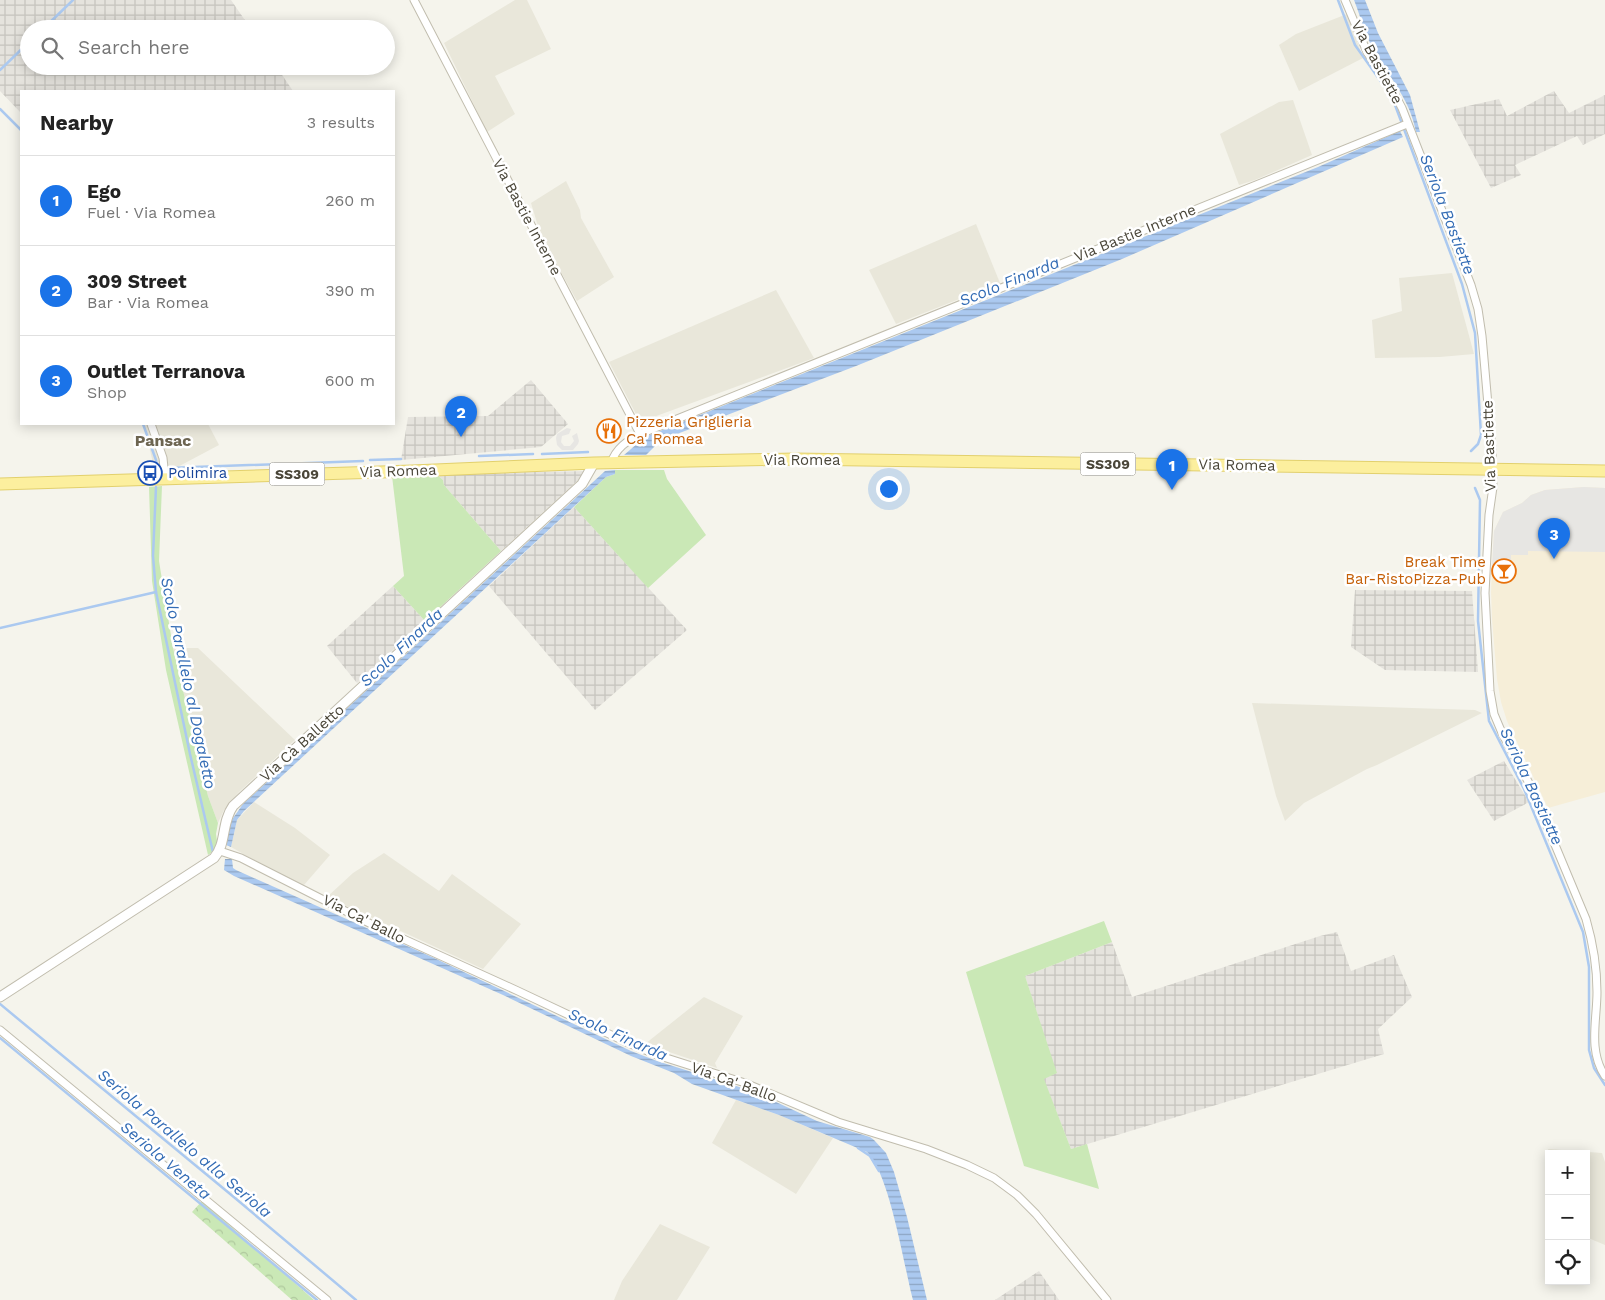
<!DOCTYPE html>
<meta charset="utf-8">
<style>
:root{--surface:#fff;--page:#f2f2f2;--text:#222;--muted:#767676;--line:#e0e0e0;--accent:#1a73e8}
body{margin:0;font-family:"Work Sans",sans-serif;background:var(--page);color:var(--text)}
.controls{position:absolute;right:15px;bottom:15px;display:grid;overflow:hidden;border-radius:0px;box-shadow:0 2px 12px #0003}
.controls button{width:45px;height:45px;display:grid;place-items:center;padding:0;border:0;border-bottom:1px solid var(--line);background:var(--surface);color:var(--text);font:25px sans-serif}
.you{position:absolute;left:888px;top:488px;width:18px;height:18px;margin:-12px;border:4px solid #fff;border-radius:50%;background:#1a73e8;box-shadow:0 0 0 8px #1a73e833}
.badge{display:grid;place-items:center;width:32px;height:32px;border-radius:50%;background:var(--accent);color:#fff;font-size:16px;font-weight:700}
.pin{position:absolute;translate:-50% -41px;filter:drop-shadow(0 1px 2px #0008)}
.pin::after{content:'';position:absolute;top:26px;width:18px;height:15px;background:inherit;clip-path:polygon(0 0,100% 0,50% 100%)}
.list{margin:0;padding:0;list-style:none}
h2{display:flex;justify-content:space-between;align-items:center;height:65px;margin:0;padding:0 20px;font-size:21px}
h2 small{font-size:16px;font-weight:400;color:var(--muted)}
.list li{display:grid;grid-template-columns:32px 1fr auto;gap:15px;align-items:center;box-sizing:border-box;height:90px;padding:0 20px;border-top:1px solid var(--line)}
.list b{display:block;font-size:19px;white-space:nowrap}
.list p{margin:0;font-size:16px;white-space:nowrap;color:var(--muted)}
.list em{font-size:16px;font-style:normal;color:var(--muted)}
.icon{flex:none;width:28px;height:28px;fill:none;stroke:currentColor;stroke-width:2;stroke-linecap:round;stroke-linejoin:round}
.map{position:relative;flex:none;width:1605px;height:1300px;overflow:hidden}
.search{position:absolute;background:var(--surface);box-shadow:0 2px 12px #0003;left:20px;top:20px;width:375px;height:55px;display:flex;align-items:center;gap:12px;box-sizing:border-box;padding:0 18px;border-radius:28px;color:var(--muted);font-size:19px}
.panel{position:absolute;background:var(--surface);box-shadow:0 2px 12px #0003;left:20px;top:90px;width:375px;height:335px;border-radius:0px}
.map>svg:first-child{display:block}
</style>
<div class="map">
<svg width="1605" height="1300" viewBox="0 0 1605 1300">
<defs>
<pattern id="industrial-grid" width="8" height="8" patternUnits="userSpaceOnUse" patternTransform="scale(1.25)"><rect width="8" height="8" fill="#e5e3dd"/><path d="M0 4h8M4 0v8" fill="none" stroke="#c6c4be"/></pattern>
<pattern id="forest-crowns" width="20" height="18" patternUnits="userSpaceOnUse" patternTransform="scale(1.25)"><rect width="20" height="18" fill="#cae8b6"/><path d="M2 6a3 3 0 1 1 6 0M12 15a3 3 0 1 1 6 0" fill="none" stroke="#afc89d"/></pattern>
<pattern id="water-rules" width="6" height="5" patternUnits="userSpaceOnUse" patternTransform="scale(1.25)"><rect width="6" height="5" fill="#abc9f0"/><path d="M0 2.5h6" fill="none" stroke="#8da5c3"/></pattern>
</defs>
<rect width="100%" height="100%" fill="#f5f4ec"/>
<g fill="#e9e7da">
<path d="M 515,0 L 527,0 L 551,49 L 495,76 L 515,114 L 487,132 L 444,43 Z"/>
<path d="M 1347,14 L 1363,58 L 1299,91 L 1279,45 L 1296,34 Z"/>
<path d="M 1293,100 L 1312,155 L 1255,180 L 1239,185 L 1220,134 L 1279,102 Z"/>
<path d="M 566,181 L 580,210 L 581,218 L 614,277 L 577,301 L 541,236 L 531,203 Z"/>
<path d="M 976,224 L 1000,283 L 896,324 L 869,270 Z"/>
<path d="M 1452,273 L 1474,354 L 1440,357 L 1375,358 L 1372,320 L 1402,311 L 1399,278 Z"/>
<path d="M 776,290 L 814,358 L 640,422 L 609,362 Z"/>
<path d="M 144,424 L 208,424 L 219,445 L 170,471 L 155,472 Z"/>
<path d="M 173,648 L 198,648 L 295,740 L 239,792 L 224,810 L 218,823 L 208,796 Z"/>
<path d="M 1252,703 L 1475,710 L 1482,713 L 1377,765 L 1367,769 L 1304,803 L 1285,821 L 1276,796 Z"/>
<path d="M 254,802 L 295,828 L 330,855 L 304,885 L 274,871 L 231,847 L 237,820 Z"/>
<path d="M 384,853 L 439,891 L 452,874 L 521,924 L 483,969 L 327,897 L 353,873 Z"/>
<path d="M 704,997 L 743,1016 L 715,1063 L 717,1068 L 645,1044 Z"/>
<path d="M 736,1100 L 779,1115 L 833,1138 L 796,1194 L 712,1143 Z"/>
<path d="M 1548,1149 L 1602,1153 L 1605,1162 L 1605,1245 L 1586,1237 L 1586,1154 L 1550,1154 Z"/>
<path d="M 660,1224 L 710,1247 L 677,1300 L 614,1300 L 622,1281 Z"/>
</g>
<path fill="#f6eed8" d="M 1584,487 L 1605,488 L 1605,792 L 1548,808 L 1507,721 L 1501,702 L 1497,679 L 1492,619 L 1491,592 L 1494,531 L 1503,512 L 1522,503 L 1531,495 L 1545,490 Z"/>
<g fill="url(#industrial-grid)">
<path d="M 0,0 L 231,0 L 251,29 L 29,29 L 29,66 L 276,66 L 293,91 L 21,91 L 21,113 L 0,91 Z"/>
<path d="M 1554,91 L 1569,113 L 1605,95 L 1605,134 L 1583,145 L 1577,136 L 1515,165 L 1521,175 L 1491,188 L 1450,110 L 1499,99 L 1507,116 Z"/>
<path d="M 531,380 L 568,424 L 541,447 L 401,460 L 408,417 L 488,416 Z"/>
<path d="M 588,471 L 501,551 L 444,485 L 443,480 L 436,474 Z"/>
<path d="M 574,507 L 687,630 L 595,710 L 489,586 Z"/>
<path d="M 393,586 L 425,621 L 357,683 L 327,646 Z"/>
<path d="M 1355,590 L 1472,591 L 1478,672 L 1385,670 L 1351,647 Z"/>
<path d="M 1504,761 L 1529,802 L 1494,821 L 1467,780 Z"/>
<path d="M 1337,932 L 1351,971 L 1394,955 L 1412,997 L 1378,1029 L 1384,1054 L 1071,1149 L 1043,1078 L 1056,1073 L 1025,976 L 1112,942 L 1132,997 L 1320,936 Z"/>
<path d="M 1039,1271 L 1059,1300 L 995,1300 Z"/>
</g>
<g fill="#cae8b6">
<path d="M 615,470 L 664,470 L 667,479 L 706,535 L 648,588 L 574,507 L 606,477 L 615,474 Z"/>
<path d="M 436,474 L 443,480 L 444,485 L 501,551 L 425,621 L 393,586 L 404,576 L 392,476 Z"/>
<path d="M 162,486 L 159,561 L 173,648 L 208,796 L 218,823 L 216,834 L 218,848 L 208,855 L 166,670 L 152,581 L 149,487 Z"/>
<path d="M 1104,921 L 1112,942 L 1025,976 L 1057,1073 L 1044,1079 L 1071,1149 L 1087,1144 L 1099,1189 L 1024,1166 L 966,972 Z"/>
</g>
<path fill="url(#forest-crowns)" d="M 202,1201 L 314,1300 L 292,1300 L 192,1212 Z"/>
<g fill="#e7e6e3">
<path d="M 567,428 L 571,429 L 569,434 L 562,436 L 561,442 L 564,446 L 570,446 L 574,441 L 572,436 L 577,433 L 579,441 L 578,444 L 573,450 L 562,450 L 557,445 L 556,438 L 557,434 Z"/>
<path d="M 1584,487 L 1605,488 L 1605,552 L 1528,551 L 1528,555 L 1511,555 L 1511,567 L 1492,567 L 1494,531 L 1503,512 L 1522,503 L 1531,495 L 1545,490 Z"/>
</g>
<g fill="url(#water-rules)">
<path d="M 1354,0 L 1365,0 L 1378,33 L 1410,95 L 1420,132 L 1416,132 C 1410,100 1392,81 1376,54 C 1366,38 1361,18 1354,0 Z"/>
<path d="M 1400,131 L 1403,137 L 1122,259 L 856,366 L 661,440 L 646,455 L 624,455 L 645,437 L 1318,167 Z"/>
<path d="M 615,470 L 615,474 L 606,477 L 244,811 L 237,820 L 231,847 L 226,845 L 231,821 L 243,804 L 605,471 Z"/>
<path d="M 225,859 L 232,859 L 233,868 L 236,870 L 432,957 L 631,1051 L 657,1061 L 752,1091 L 817,1121 L 870,1137 L 874,1140 L 886,1153 L 894,1172 L 907,1217 L 927,1300 L 913,1300 C 904,1267 890,1174 867,1152 L 779,1115 L 692,1084 L 674,1073 L 631,1056 L 503,995 L 234,876 L 224,870 Z"/>
</g>
<g fill="none" stroke-linecap="round" stroke-linejoin="round">
<g stroke="#abc9f0" stroke-width="2.5">
<path d="M 1338,0 L 1355,45 L 1389,93 L 1395,105 L 1462,284 L 1475,333 L 1481,435 L 1478,444 L 1471,451"/>
<path d="M 43,29 L 73,0"/>
<path d="M 0,70 L 29,42"/>
<path d="M 0,109 L 21,130"/>
<path d="M 143,424 L 156,460 L 157,469 L 159,468"/>
<path d="M 542,454 L 588,452"/>
<path d="M 479,456 L 533,454"/>
<path d="M 370,460 L 401,459"/>
<path d="M 167,468 L 363,461"/>
<path d="M 156,487 L 153,556 L 156,592 L 190,754 L 213,852"/>
<path d="M 1475,488 L 1480,500 L 1478,621 L 1489,721 L 1524,789 L 1583,932 L 1589,967 L 1589,1050 L 1594,1068 L 1605,1085"/>
<path d="M 0,628 L 156,592"/>
<path d="M 0,1004 L 235,1198 L 356,1300"/>
<path d="M 0,1038 C 105,1126 212,1212 317,1300"/>
<path d="M 858,1148 L 870,1156 L 879,1171"/>
</g>
<g stroke="#c1bdae" stroke-width="9">
<g id="minor">
<path d="M 414,0 L 640,434"/>
<path d="M 1345,0 L 1367,52 L 1393,91 L 1402,108 L 1471,285 L 1478,309 L 1482,336 L 1492,451 L 1493,487 L 1489,515 L 1485,593 L 1490,691 L 1494,714 L 1502,733 L 1530,785 L 1586,919 C 1593,943 1597,966 1597,992 C 1597,1020 1588,1051 1605,1076"/>
<path d="M 151,424 L 163,458 L 165,478"/>
<path d="M 611,463 C 616,448 627,441 640,434 L 1407,124"/>
<path d="M 220,851 L 241,858 L 375,926 L 518,991 L 624,1041 L 657,1055 L 745,1083 L 838,1122 L 926,1149 L 967,1165 L 994,1178 L 1017,1195 L 1036,1214 L 1107,1300"/>
<path d="M 0,1030 L 327,1300"/>
</g>
</g>
<g stroke="#c1bdae" stroke-width="11">
<path id="tertiary" d="M 0,997 L 214,858 C 227,843 221,823 233,806 L 582,484 L 594,463"/>
</g>
<g stroke="#e2d06d" stroke-width="13">
<path id="primary" d="M 0,484 L 412,471 L 594,463 L 794,459 L 1605,471"/>
</g>
<use href="#minor" stroke="#fff" stroke-width="7"/>
<use href="#tertiary" stroke="#fff" stroke-width="9"/>
<use href="#primary" stroke="#fcef9e" stroke-width="11"/>
</g>
<defs>
<g id="restaurant-ring" transform="scale(1.25)"><circle r="9.5" fill="#fff" stroke="#e8710a" stroke-width="1.5"/><path d="M-5-6h1v4h1v-4h1v4h1v-4h1v5L-1.5 .5V6h-2V.5L-5-1ZM5-6V6H3V1.5H1.5Q1.5-4 5-6Z" fill="#e8710a"/></g>
<g id="bus-ring" transform="scale(1.25)"><circle r="9.5" fill="#fff" stroke="#1a4fb4" stroke-width="1.5"/><path d="M-5-6H5V4H4V6H2V4H-2V6H-4V4H-5ZM-3.5-4V0h7V-4ZM-3.5 1.2v1.5H-2V1.2ZM2 1.2v1.5H3.5V1.2Z" fill="#1a4fb4"/></g>
<g id="bar-ring" transform="scale(1.25)"><circle r="9.5" fill="#fff" stroke="#e8710a" stroke-width="1.5"/><path d="M-6-5H6L.8 .8V4.5H3.5V6h-7V4.5H-.8V.8Z" fill="#e8710a"/></g>
</defs>
<g fill-rule="evenodd">
<use href="#restaurant-ring" x="609" y="431"/>
<use href="#bus-ring" x="150" y="473"/>
<use href="#bar-ring" x="1504" y="571"/>
</g>
<g text-anchor="middle" stroke-width="5" stroke-linejoin="round" paint-order="stroke">
<g fill="#fff" stroke="#807e74" stroke-width="1">
<rect x="1080.5" y="452.5" width="55" height="23" rx="4"/>
<rect x="269.5" y="462.5" width="55" height="23" rx="4"/>
</g>
<g font-size="14" font-weight="bold" fill="#4a4639">
<text x="1108" y="469">SS309</text>
<text x="297" y="479">SS309</text>
</g>
<g font-size="15" fill="#4a4639" stroke="#fff">
<text transform="translate(1377 62) rotate(62)" y="5">Via Bastiette</text>
<text transform="translate(527 217) rotate(62)" y="5">Via Bastie Interne</text>
<text transform="translate(1135 233) rotate(-22)" y="5">Via Bastie Interne</text>
<text transform="translate(1489 446) rotate(-92)" y="5">Via Bastiette</text>
<text x="802" y="465">Via Romea</text>
<text transform="translate(1237 465) rotate(1)" y="5">Via Romea</text>
<text transform="translate(398 471) rotate(-2)" y="5">Via Romea</text>
<text transform="translate(302 743) rotate(-42)" y="5">Via Cà Balletto</text>
<text transform="translate(364 919) rotate(27)" y="5">Via Ca' Ballo</text>
<text transform="translate(734 1082) rotate(20)" y="5">Via Ca' Ballo</text>
</g>
<g font-size="15" fill="#c56008" stroke="#fff" text-anchor="start">
<text x="626" y="427">Pizzeria Griglieria<tspan x="626" dy="17">Ca' Romea</tspan></text>
<text x="1486" y="567" text-anchor="end">Break Time<tspan x="1486" dy="17">Bar-RistoPizza-Pub</tspan></text>
</g>
<g font-size="15" fill="#164399" stroke="#fff" text-anchor="start">
<text x="168" y="478">Polimira</text>
</g>
<g font-size="16" font-style="italic" fill="#336cb5" stroke="#fff">
<text transform="translate(1448 214) rotate(69)" y="6">Seriola Bastiette</text>
<text transform="translate(1009 281) rotate(-22)" y="6">Scolo Finarda</text>
<text transform="translate(401 647) rotate(-43)" y="6">Scolo Finarda</text>
<text transform="translate(189 683) rotate(78)" y="6">Scolo Parallelo al Dogaletto</text>
<text transform="translate(1532 786) rotate(65)" y="6">Seriola Bastiette</text>
<text transform="translate(618 1034) rotate(24)" y="6">Scolo Finarda</text>
<text transform="translate(185 1143) rotate(40)" y="6">Seriola Parallelo alla Seriola</text>
<text transform="translate(166 1160) rotate(40)" y="6">Seriola Veneta</text>
</g>
<g font-size="16" font-weight="bold" fill="#6d6551" stroke="#fff">
<text x="163" y="446">Pansac</text>
</g>
</g>
</svg>
<div class="controls">
<button>+</button>
<button>−</button>
<button><svg class="icon" aria-label="locate" viewBox="0 0 24 24"><circle cx="12" cy="12" r="6"/><path d="M12 2v4M12 18v4M2 12h4M18 12h4"/></svg></button>
</div>
<div class="you"></div>
<div class="pin badge" style="left:1172px;top:490px">1</div>
<div class="pin badge" style="left:461px;top:437px">2</div>
<div class="pin badge" style="left:1554px;top:559px">3</div>
<div class="search"><svg class="icon" aria-label="search" viewBox="0 0 24 24"><circle cx="10" cy="10" r="6"/><path d="M15 15l6 6"/></svg>Search here</div>
<section class="panel">
<h2>Nearby<small>3 results</small></h2>
<ul class="list">
<li><span class="badge">1</span><div><b>Ego</b><p>Fuel · Via Romea</p></div><em>260 m</em></li>
<li><span class="badge">2</span><div><b>309 Street</b><p>Bar · Via Romea</p></div><em>390 m</em></li>
<li><span class="badge">3</span><div><b>Outlet Terranova</b><p>Shop</p></div><em>600 m</em></li>
</ul>
</section>
</div>
